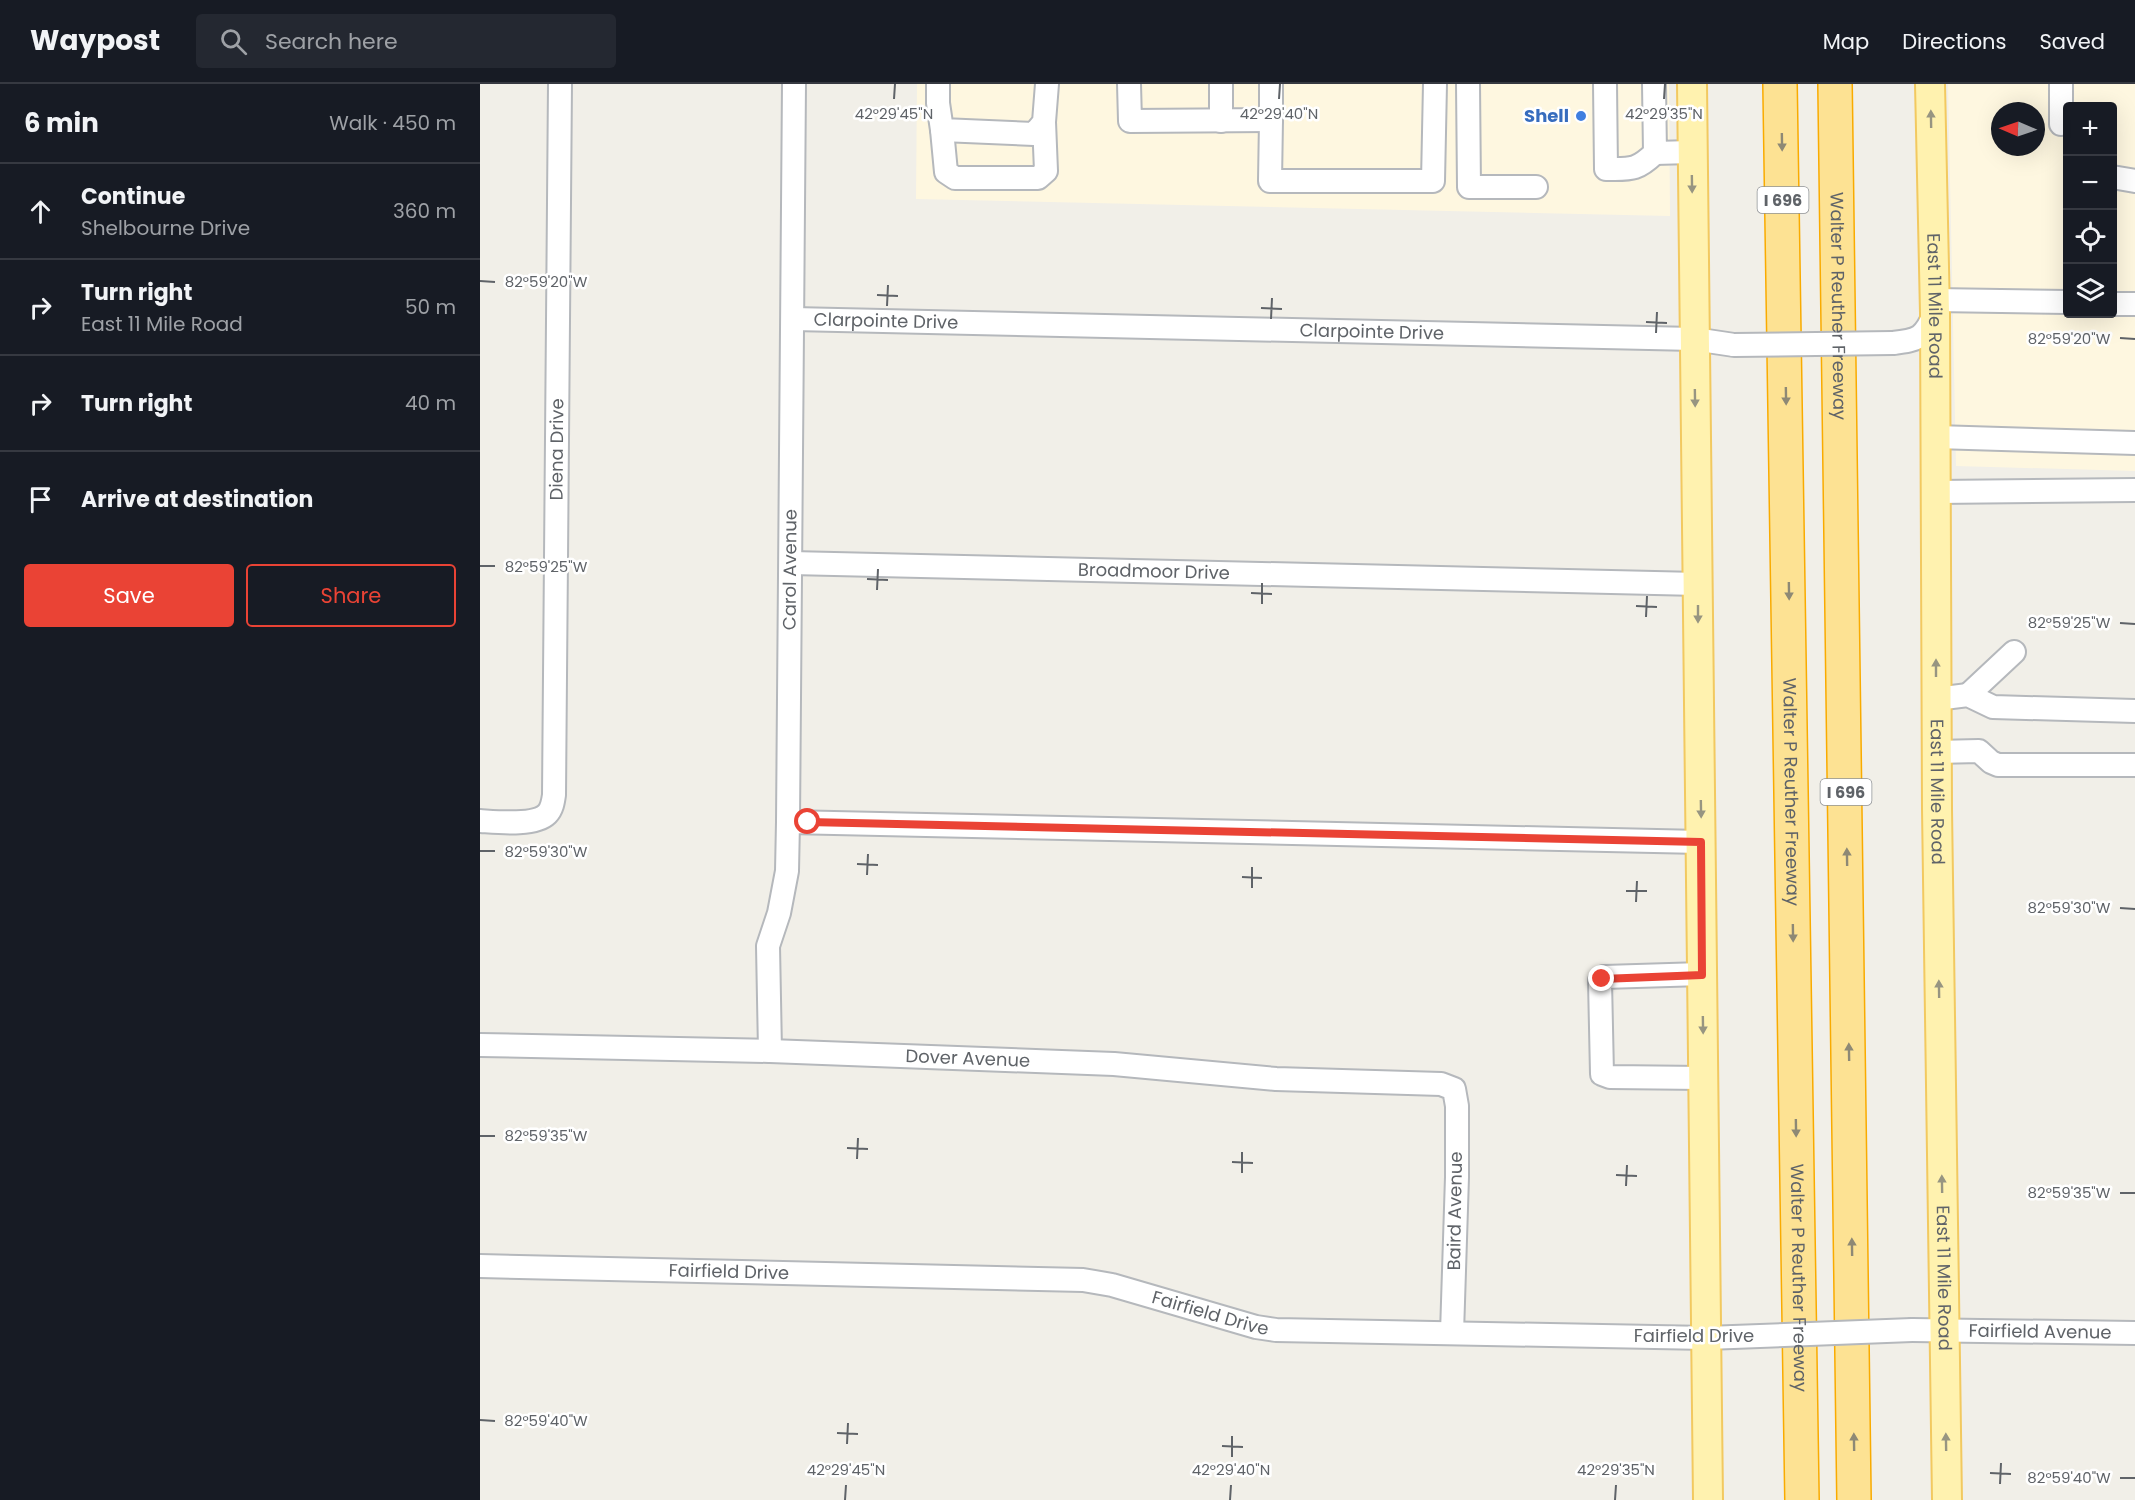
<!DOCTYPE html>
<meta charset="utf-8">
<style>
:root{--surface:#171b24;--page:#242831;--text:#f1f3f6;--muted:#9ea1a6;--line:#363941;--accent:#ea4335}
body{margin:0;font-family:Poppins,sans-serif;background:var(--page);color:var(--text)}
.controls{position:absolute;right:18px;top:18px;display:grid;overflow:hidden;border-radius:6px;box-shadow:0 6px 24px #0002}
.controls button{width:54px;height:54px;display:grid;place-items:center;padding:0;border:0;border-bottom:2px solid var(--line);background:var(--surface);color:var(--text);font:30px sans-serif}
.compass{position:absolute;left:1511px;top:18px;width:54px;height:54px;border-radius:50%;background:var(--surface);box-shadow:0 6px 24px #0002;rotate:272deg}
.stop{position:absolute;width:18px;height:18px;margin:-14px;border:4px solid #ea4335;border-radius:50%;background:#fff}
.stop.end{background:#ea4335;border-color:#fff;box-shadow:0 2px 6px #0008}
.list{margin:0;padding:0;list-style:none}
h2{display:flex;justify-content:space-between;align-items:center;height:78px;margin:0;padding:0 24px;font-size:26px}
h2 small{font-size:20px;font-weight:400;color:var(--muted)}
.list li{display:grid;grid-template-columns:39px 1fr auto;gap:18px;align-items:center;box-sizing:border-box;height:96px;padding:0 24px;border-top:2px solid var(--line)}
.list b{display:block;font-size:22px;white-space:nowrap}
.list p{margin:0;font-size:20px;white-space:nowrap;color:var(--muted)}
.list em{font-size:20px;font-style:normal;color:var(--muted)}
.actions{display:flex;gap:12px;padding:18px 24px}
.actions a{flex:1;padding:14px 0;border:2px solid var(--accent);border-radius:6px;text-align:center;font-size:21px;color:var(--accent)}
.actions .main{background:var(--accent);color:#fff}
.icon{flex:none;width:33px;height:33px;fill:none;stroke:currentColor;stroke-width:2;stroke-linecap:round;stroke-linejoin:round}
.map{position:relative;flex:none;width:1655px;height:1416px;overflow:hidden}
header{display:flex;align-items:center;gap:36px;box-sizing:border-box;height:84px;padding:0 30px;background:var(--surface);border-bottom:2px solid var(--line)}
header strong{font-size:28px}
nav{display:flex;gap:33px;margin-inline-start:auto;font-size:21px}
.search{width:420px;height:54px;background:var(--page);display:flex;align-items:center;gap:15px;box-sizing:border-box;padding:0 21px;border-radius:6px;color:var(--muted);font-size:22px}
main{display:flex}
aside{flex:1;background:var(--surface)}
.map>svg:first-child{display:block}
</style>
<header>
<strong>Waypost</strong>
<div class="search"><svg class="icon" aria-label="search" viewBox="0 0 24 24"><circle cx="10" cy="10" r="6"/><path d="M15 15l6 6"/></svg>Search here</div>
<nav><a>Map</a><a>Directions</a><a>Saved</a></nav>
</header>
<main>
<aside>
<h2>6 min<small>Walk · 450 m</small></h2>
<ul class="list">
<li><svg class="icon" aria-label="ahead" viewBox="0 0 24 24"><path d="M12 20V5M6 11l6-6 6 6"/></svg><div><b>Continue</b><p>Shelbourne Drive</p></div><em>360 m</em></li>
<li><svg class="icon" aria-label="right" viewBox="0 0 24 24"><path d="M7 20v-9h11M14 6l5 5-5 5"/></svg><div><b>Turn right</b><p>East 11 Mile Road</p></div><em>50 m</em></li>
<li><svg class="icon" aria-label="right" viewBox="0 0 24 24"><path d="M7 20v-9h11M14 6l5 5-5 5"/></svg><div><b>Turn right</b></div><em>40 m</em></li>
<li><svg class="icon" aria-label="arrive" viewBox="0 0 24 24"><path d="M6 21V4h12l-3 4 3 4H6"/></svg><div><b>Arrive at destination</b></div></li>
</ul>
<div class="actions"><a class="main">Save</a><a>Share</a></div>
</aside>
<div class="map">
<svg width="1655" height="1416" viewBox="0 0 1655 1416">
<rect width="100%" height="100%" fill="#f1efe8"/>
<g fill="#fef7e0" fill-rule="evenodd">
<path d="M 437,0 L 1189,0 L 1190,132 L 436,115 Z"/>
<path d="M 1468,0 L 1655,0 L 1655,387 L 1476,382 ZM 1588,22 L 1632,22 L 1632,230 L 1588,230 ZM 1520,27 L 1556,27 L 1556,63 L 1520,63 Z"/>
</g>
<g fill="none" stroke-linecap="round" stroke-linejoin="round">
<g stroke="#b5b8bc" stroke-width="26">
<g id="minor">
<path d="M 458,0 L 458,19 L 462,46 L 554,50 L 564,38 L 567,0"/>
<path d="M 649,0 L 650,37 L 791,36 L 791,0"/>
<path d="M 741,0 L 741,37"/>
<path d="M 988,0 L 989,103 L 1056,103"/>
<path d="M 1125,0 L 1126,85 C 1151,85 1156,87 1175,69"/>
<path d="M 1174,0 L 1175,69 L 1211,68"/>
<path d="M 791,36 L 790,97 L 953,97 L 955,0"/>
<path d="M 1581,40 L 1581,0"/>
<path d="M 462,46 L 466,88 L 475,94 L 558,94 L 566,87 L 564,38"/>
<path d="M 1632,93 L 1655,97"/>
<path d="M 1455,216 L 1588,218"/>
<path d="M 1632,220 L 1655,220"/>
<path id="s1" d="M 313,235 L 1214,255 L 1254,261"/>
<path d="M 1413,259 C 1439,256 1444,254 1455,229"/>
<path d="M 1456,353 L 1655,359"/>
<path d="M 1456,408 L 1655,406"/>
<path id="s2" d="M 311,479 L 1218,500"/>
<path d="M 1488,611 L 1534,568"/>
<path d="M 1456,615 L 1488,611 L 1513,623 L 1655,627"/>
<path d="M 1456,668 L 1499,667 L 1511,678 L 1518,681 L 1655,681"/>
<path id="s3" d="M 0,737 C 17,738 55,742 67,730 C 72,725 73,718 74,711 L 80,0"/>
<path d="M 308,738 L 1221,758"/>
<path d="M 1222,890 L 1124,893 L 1120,897 L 1122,990 L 1130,993 L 1223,994"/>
<path id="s4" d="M 0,961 L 290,967 L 634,980 L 796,995 L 961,1000 L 974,1005 L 977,1022 L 977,1093 L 972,1249"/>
<path id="s5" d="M 290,967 L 288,862 L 299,829 L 307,787 L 308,738 L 314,0"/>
<path id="s6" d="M 0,1182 L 603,1196 L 632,1201 L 776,1243 L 796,1246 L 1227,1254 L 1253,1253"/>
<path id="s7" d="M 1432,1246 L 1655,1249"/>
</g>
</g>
<g stroke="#f2c960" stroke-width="32">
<g id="major">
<path d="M 1212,0 L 1228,1416"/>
<path id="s8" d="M 1450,0 L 1455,229 L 1457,725 L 1467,1416"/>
</g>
</g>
<g stroke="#f9ab00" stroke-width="36">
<g id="highway">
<path id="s9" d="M 1300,0 L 1322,1416"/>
<path id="s10" d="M 1355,0 L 1374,1416"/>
</g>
</g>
<use href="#minor" stroke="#fff" stroke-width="22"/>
<use href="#major" stroke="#fff2af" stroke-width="28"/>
<use href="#highway" stroke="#fde293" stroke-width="33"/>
<g stroke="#b5b8bc" stroke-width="26" stroke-linecap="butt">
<g id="minor-bridge">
<path d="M 1254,261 L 1413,259"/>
<path d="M 1253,1253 L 1432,1246"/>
</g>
</g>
<use href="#minor-bridge" stroke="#fff" stroke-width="22"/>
</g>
<defs><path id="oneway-solid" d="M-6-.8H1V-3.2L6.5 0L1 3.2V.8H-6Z" transform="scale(1.5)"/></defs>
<g fill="#979581">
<use href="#oneway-solid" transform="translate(1451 35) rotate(-91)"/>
<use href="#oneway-solid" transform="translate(1212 100) rotate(89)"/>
<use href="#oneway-solid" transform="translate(1215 314) rotate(89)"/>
<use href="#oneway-solid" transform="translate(1218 530) rotate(90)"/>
<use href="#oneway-solid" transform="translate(1456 584) rotate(-90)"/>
<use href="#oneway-solid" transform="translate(1221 725) rotate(89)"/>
<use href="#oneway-solid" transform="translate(1459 905) rotate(-91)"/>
<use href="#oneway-solid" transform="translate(1223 941) rotate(89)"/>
<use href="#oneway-solid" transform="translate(1462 1100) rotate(-91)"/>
<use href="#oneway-solid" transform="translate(1466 1358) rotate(-91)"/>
</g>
<g fill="#8e8975">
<use href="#oneway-solid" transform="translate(1302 58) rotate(89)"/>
<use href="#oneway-solid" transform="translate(1306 312) rotate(89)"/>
<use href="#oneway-solid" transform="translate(1309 507) rotate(89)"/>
<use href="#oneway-solid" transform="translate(1367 773) rotate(-91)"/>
<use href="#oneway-solid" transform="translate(1313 849) rotate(89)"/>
<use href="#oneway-solid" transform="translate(1369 968) rotate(-91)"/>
<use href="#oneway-solid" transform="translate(1316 1044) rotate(89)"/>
<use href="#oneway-solid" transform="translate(1372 1163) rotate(-91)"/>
<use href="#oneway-solid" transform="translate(1374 1358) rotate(-91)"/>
</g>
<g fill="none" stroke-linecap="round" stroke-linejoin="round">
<path stroke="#ea4335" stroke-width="8" d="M 328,738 L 1221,758 L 1222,891 L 1122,895"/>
</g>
<path fill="none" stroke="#5f6368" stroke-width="2" d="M 414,15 L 415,0M 799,15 L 800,0M 1184,15 L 1185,0M 0,197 L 15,198M 397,211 L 418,212M 407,222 L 408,201M 781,224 L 802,225M 791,235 L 792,214M 1166,238 L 1187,239M 1176,249 L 1177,228M 1640,254 L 1655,255M 0,482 L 15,482M 387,495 L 408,496M 397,506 L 398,485M 771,509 L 792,510M 782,520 L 782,499M 1156,522 L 1177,523M 1166,533 L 1167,512M 1640,539 L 1655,540M 0,767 L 15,767M 377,780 L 398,781M 387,791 L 388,770M 762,793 L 782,794M 772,804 L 772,783M 1146,807 L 1167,807M 1156,818 L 1157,797M 1640,824 L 1655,825M 0,1052 L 15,1052M 367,1064 L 388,1065M 377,1075 L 378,1054M 752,1078 L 773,1079M 762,1089 L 762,1068M 1136,1091 L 1157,1092M 1146,1102 L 1147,1081M 1640,1109 L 1655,1109M 0,1336 L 15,1337M 357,1349 L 378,1350M 367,1360 L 368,1339M 742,1362 L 763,1363M 752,1373 L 752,1352M 1510,1389 L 1531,1390M 1640,1394 L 1655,1394M 1520,1400 L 1521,1379M 365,1416 L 366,1401M 750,1416 L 751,1401M 1135,1416 L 1136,1401"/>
<circle fill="#3f7fe0" stroke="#fff" stroke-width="2" cx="1101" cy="32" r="6"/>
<g text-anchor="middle" stroke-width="5" stroke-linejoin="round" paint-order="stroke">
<g fill="#fff" stroke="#8f9295" stroke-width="1.5">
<rect x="1277.5" y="103" width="51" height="26" rx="4.5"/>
<rect x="1340.5" y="695" width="51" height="26" rx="4.5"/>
</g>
<g font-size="16" font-weight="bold" fill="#5f6368">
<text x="1303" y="122">I 696</text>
<text x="1366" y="714">I 696</text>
</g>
<g font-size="18" font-weight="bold" fill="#366cbe" stroke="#fff" text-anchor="end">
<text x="1089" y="38">Shell</text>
</g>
<g font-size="18" fill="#5f6368" stroke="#fff">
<text dy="6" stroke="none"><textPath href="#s10" startOffset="222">Walter P Reuther Freeway</textPath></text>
<text dy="6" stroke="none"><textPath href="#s8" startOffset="222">East 11 Mile Road</textPath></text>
<text dy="6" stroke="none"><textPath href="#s1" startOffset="93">Clarpointe Drive</textPath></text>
<text dy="6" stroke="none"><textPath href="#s1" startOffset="579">Clarpointe Drive</textPath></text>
<text dy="6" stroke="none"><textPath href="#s3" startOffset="435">Diena Drive</textPath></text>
<text dy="6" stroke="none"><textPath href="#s5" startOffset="484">Carol Avenue</textPath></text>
<text dy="6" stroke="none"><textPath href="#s2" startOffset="363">Broadmoor Drive</textPath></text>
<text dy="6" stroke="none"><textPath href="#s9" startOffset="708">Walter P Reuther Freeway</textPath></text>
<text dy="6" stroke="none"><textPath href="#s8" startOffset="708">East 11 Mile Road</textPath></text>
<text dy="6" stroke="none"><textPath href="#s4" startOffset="488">Dover Avenue</textPath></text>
<text transform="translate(975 1127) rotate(-89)" y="6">Baird Avenue</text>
<text dy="6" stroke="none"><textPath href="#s6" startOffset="249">Fairfield Drive</textPath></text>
<text dy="6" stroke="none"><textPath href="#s9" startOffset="1194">Walter P Reuther Freeway</textPath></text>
<text dy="6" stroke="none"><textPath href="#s8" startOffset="1194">East 11 Mile Road</textPath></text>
<text dy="6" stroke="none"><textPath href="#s6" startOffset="735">Fairfield Drive</textPath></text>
<text dy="6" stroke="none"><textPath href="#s7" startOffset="128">Fairfield Avenue</textPath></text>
<text x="1214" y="1258">Fairfield Drive</text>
</g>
</g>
<g font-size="15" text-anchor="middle" fill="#5f6368" stroke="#fff" stroke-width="5" stroke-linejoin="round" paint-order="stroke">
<text x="414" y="35">42°29'45"N</text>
<text x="799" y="35">42°29'40"N</text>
<text x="1184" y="35">42°29'35"N</text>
<text x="66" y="203">82°59'20"W</text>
<text x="1589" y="260">82°59'20"W</text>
<text x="66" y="488">82°59'25"W</text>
<text x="1589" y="544">82°59'25"W</text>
<text x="66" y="773">82°59'30"W</text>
<text x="1589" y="829">82°59'30"W</text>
<text x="66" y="1057">82°59'35"W</text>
<text x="1589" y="1114">82°59'35"W</text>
<text x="66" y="1342">82°59'40"W</text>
<text x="366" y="1391">42°29'45"N</text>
<text x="751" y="1391">42°29'40"N</text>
<text x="1136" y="1391">42°29'35"N</text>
<text x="1589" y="1399">82°59'40"W</text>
</g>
</svg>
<div class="controls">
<button>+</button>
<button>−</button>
<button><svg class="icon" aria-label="locate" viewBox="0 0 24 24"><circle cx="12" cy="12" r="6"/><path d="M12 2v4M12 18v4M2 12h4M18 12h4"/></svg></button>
<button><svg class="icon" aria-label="layers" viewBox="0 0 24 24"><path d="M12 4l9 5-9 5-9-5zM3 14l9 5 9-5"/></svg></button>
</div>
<svg class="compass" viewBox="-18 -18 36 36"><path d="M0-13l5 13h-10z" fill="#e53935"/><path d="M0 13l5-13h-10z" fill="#9ea1a6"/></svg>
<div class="stop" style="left:328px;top:738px"></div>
<div class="stop end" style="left:1122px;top:895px"></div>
</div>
</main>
